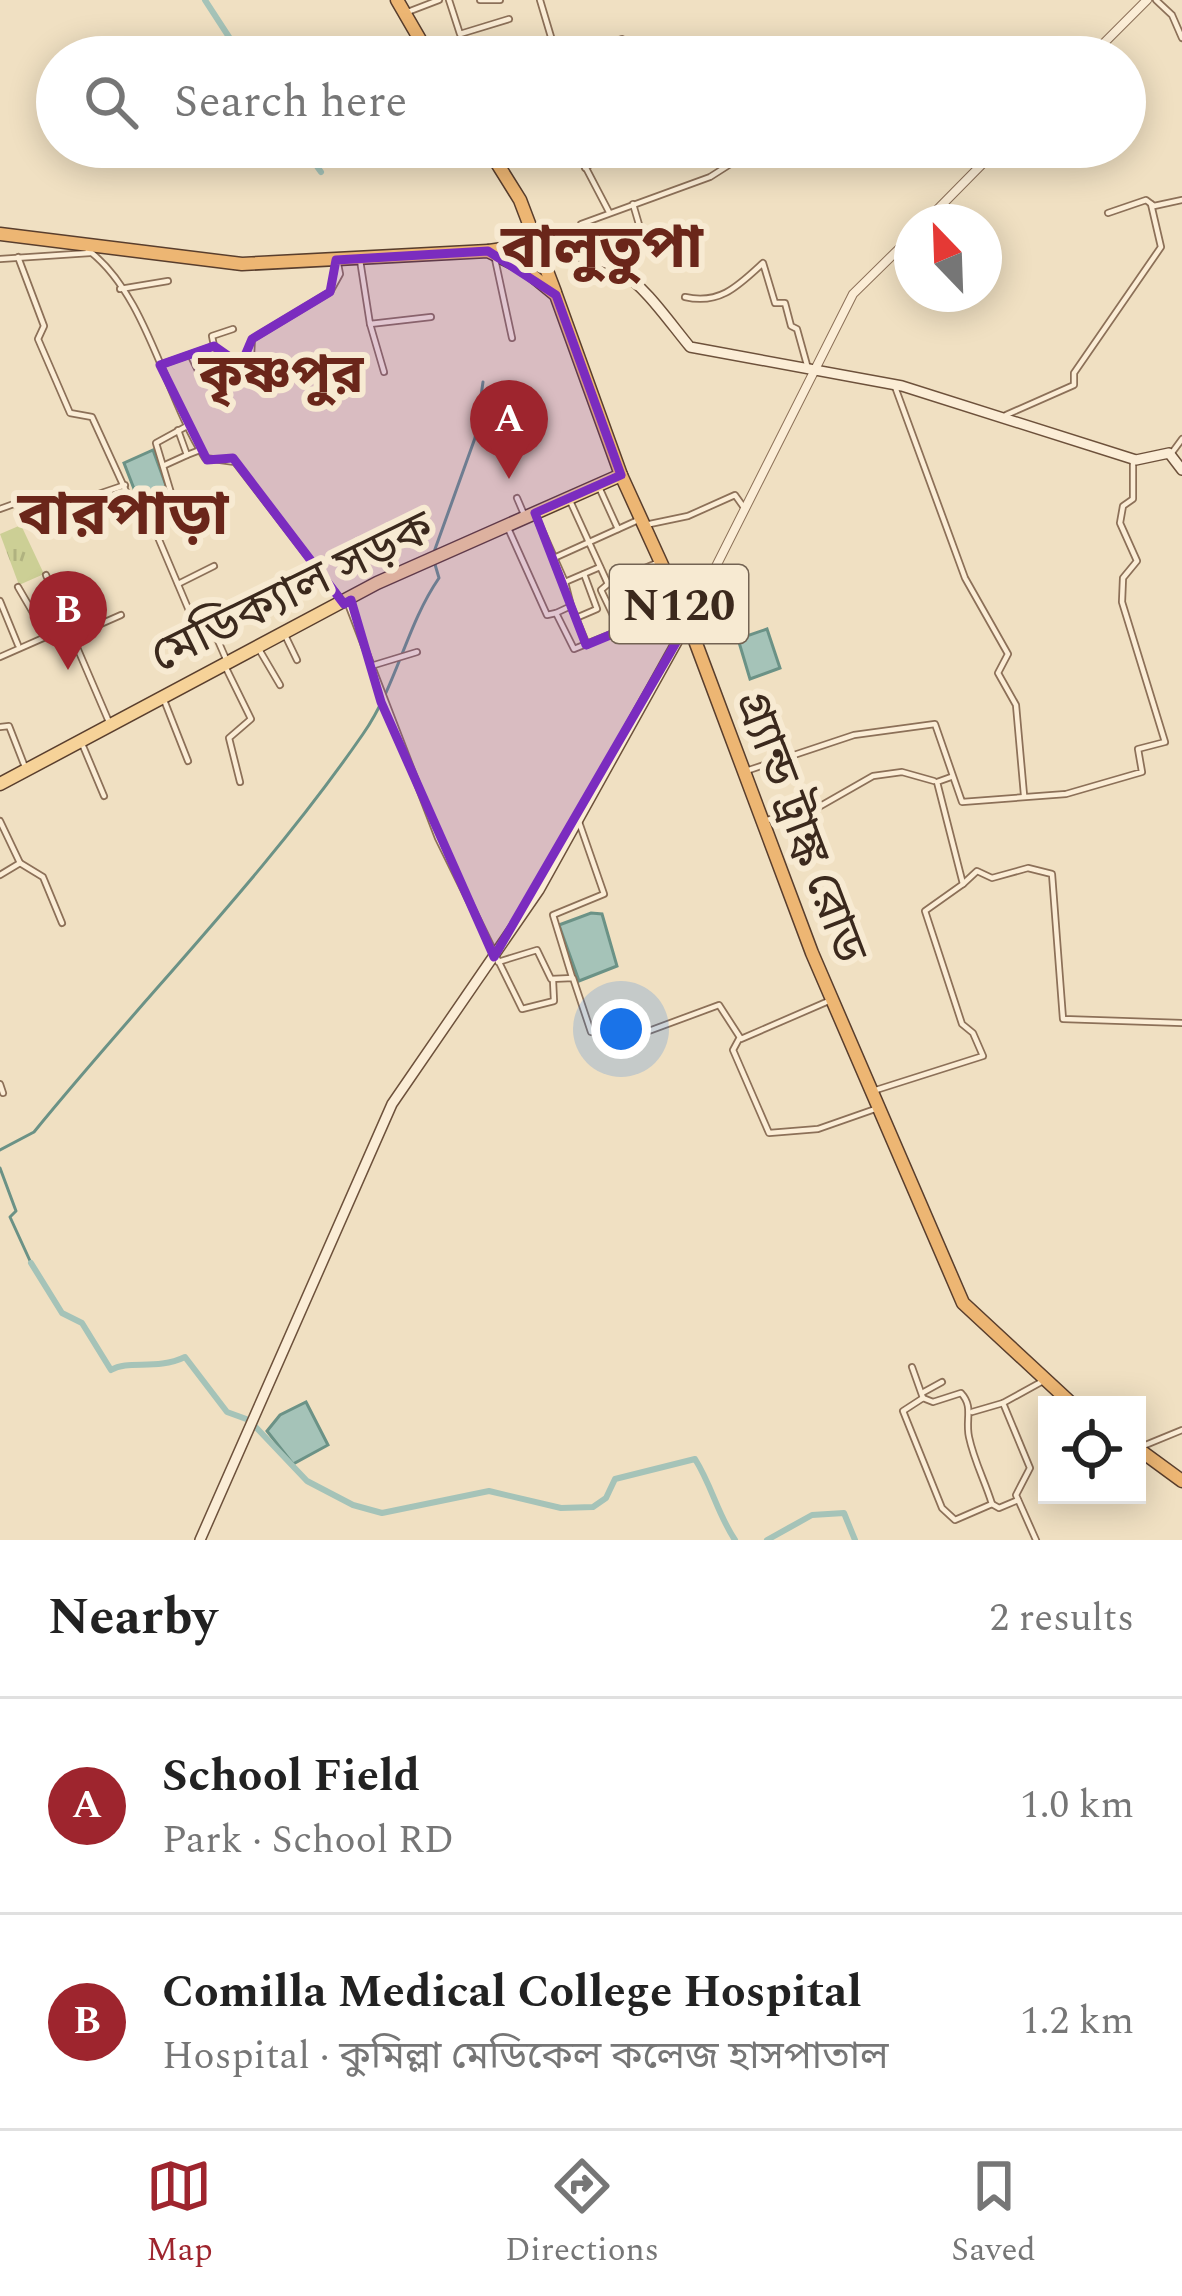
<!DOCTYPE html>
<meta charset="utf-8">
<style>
:root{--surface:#fff;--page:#f2f2f2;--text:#222;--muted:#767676;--line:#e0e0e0;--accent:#9e252e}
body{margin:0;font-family:Spectral,"Noto Sans Bengali",serif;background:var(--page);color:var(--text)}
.controls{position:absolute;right:36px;bottom:36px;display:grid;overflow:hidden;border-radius:0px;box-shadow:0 6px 30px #0003}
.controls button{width:108px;height:108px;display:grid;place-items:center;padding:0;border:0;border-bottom:3px solid var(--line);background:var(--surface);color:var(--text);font:60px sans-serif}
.compass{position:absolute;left:894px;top:204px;width:108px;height:108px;border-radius:50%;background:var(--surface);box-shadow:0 6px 30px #0003;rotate:337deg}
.you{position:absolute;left:621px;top:1029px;width:42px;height:42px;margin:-30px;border:9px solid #fff;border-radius:50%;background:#1a73e8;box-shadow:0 0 0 18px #1a73e833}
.badge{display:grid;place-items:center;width:78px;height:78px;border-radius:50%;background:var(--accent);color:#fff;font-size:39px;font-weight:700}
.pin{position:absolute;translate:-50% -99px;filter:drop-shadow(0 3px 6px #0008)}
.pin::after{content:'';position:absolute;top:63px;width:42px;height:36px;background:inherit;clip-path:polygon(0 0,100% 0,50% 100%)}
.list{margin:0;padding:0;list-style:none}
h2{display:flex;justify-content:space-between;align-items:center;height:156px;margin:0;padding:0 48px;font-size:51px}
h2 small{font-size:39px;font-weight:400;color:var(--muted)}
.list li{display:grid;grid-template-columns:78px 1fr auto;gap:36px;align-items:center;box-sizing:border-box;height:216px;padding:0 48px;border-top:3px solid var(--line)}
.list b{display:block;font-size:45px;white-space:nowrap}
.list p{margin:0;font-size:39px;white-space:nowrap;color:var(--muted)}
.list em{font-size:39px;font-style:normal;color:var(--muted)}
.icon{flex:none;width:66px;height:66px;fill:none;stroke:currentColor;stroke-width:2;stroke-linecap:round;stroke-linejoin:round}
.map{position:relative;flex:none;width:1182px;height:1540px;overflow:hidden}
.search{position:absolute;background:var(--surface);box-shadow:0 6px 30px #0003;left:36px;right:36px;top:36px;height:132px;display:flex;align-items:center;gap:30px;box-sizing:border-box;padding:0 42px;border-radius:66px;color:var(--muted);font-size:45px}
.sheet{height:588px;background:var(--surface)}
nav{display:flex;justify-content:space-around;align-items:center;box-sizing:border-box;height:168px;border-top:3px solid var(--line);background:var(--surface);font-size:33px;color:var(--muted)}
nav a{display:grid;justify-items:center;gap:6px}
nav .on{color:var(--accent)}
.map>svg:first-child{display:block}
</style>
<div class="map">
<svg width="1182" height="1540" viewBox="0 0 1182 1540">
<defs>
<pattern id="grass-tufts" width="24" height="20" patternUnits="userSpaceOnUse" patternTransform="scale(3)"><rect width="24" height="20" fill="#cccf95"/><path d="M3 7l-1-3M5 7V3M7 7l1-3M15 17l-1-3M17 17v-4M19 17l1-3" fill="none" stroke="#b0b280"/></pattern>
</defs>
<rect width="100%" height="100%" fill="#f0e0c2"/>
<path fill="url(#grass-tufts)" d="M 21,525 L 44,574 L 19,585 L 0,534 Z"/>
<g fill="#a5c3b8" stroke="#6b9286" stroke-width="3">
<path d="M 153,450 L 171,499 L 150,509 L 138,499 L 124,463 Z"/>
<path d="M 767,629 L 780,668 L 750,679 L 738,639 Z"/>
<path d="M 591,913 L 602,914 L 617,966 L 579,981 L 559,925 Z"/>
<path d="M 306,1402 L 328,1445 L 293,1464 L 267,1431 L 280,1415 Z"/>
</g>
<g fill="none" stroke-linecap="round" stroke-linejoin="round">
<g stroke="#6b9286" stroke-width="3">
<path d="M 434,552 L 475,438 L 483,382"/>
<path d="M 0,1150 L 34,1132 C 143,998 265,876 363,734 C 397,685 406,626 439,578 L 434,561"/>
<path d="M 0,1168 L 16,1211 L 10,1217 L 31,1263"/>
</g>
<g stroke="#a5c3b8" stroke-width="6">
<path d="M 205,0 L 242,57"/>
<path d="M 303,147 L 321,172"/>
<path d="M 31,1263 L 62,1313 L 82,1323 L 111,1370 C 129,1359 156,1371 185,1357 L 227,1412 L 249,1420 L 307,1481 L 353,1505 L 382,1513 L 489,1491 L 561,1508 L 593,1507 L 606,1498 L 615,1479 L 695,1459 C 712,1486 717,1513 735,1540"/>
<path d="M 767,1540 L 812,1515 L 844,1513 L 855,1540"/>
</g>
<g stroke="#8c7058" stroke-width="8">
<g id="minor">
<path d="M 449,0 L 460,34 L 509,19"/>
<path d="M 480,0 L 500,0"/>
<path d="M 540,0 L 557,57"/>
<path d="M 1156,0 L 1172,15 L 1182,38"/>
<path d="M 405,13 L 439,0"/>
<path d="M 609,53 L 608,44 L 622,39"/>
<path d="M 602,57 L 622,49 L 624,57"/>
<path d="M 575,147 L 609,212"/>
<path d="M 585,168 L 616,147"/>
<path d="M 633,204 L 645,245"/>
<path d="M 1108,213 L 1146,200 L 1154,206 L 1182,200"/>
<path d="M 88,250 C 147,294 165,397 205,458 L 235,462 L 342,601"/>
<path d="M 589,254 L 581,224 L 710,177 L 757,147"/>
<path d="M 18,257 L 44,326 L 38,339 L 70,413 L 92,417 L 130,500 L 146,509 L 190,613 L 209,620 L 226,659"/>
<path d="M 0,259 L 90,253"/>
<path d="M 495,259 L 512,338"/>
<path d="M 360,260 L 370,324 L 431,317"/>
<path d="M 120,289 L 168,281"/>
<path d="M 685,297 C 720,305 738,286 763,263 L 775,303 L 785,303 L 791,326 L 797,329 L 807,365"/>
<path d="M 370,324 L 384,372"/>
<path d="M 214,346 L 212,336 L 233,329"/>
<path d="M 191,356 L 202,379"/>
<path d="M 160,365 L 214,346 L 230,364 L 251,356 L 252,339 L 330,292 L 340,274 L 338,264"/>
<path d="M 214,382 L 232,372 L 230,364"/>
<path d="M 894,384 L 965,578 L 1008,654 L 998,673 L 1016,705 L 1024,795"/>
<path d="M 1006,415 L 1074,385 L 1074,373 L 1161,247 L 1151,204"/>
<path d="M 178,430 L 187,455 L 200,450"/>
<path d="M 1171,454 L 1182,439"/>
<path d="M 165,465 L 187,455"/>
<path d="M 598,485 L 618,529"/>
<path d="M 517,498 L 523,512"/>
<path d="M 78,501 L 125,485"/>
<path d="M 571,503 L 608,584 L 659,562"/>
<path d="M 0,509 L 33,497"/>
<path d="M 146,509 L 169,499 L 171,493 L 156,443 L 187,426"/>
<path d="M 537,519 L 565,582 L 600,567"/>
<path d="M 645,525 L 688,516 L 735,495 L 745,509"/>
<path d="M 507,526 L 547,615 L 556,613"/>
<path d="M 554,558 L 636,521"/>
<path d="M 46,575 L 109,722"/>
<path d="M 565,582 L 571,606 L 556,613 L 574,649 L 675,608"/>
<path d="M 178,584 L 214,566"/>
<path d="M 608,584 L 601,590 L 620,630"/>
<path d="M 18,587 L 46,635"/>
<path d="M 0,601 L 18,645"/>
<path d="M 348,604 L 438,838 L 522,1009 L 554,1001 L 553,980"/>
<path d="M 571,606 L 587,645"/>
<path d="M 576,618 L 597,609 L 584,574"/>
<path d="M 284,633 L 297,660"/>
<path d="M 71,637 L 121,615"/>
<path d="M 260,651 L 280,685"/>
<path d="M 0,657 L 66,628"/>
<path d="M 371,666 L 417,652"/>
<path d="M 226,668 L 251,719 L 229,738 L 240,782"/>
<path d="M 164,700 L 188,761"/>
<path d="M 0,727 L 9,726 L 25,767"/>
<path d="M 83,746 L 104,796"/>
<path d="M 749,770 L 854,735 L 935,724 L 962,802 L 1066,794 L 1142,772 L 1138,749 L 1165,742 L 1122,602 L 1123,578 L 1137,561 L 1120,523 L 1123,506 L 1133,499 L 1133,463"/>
<path d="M 767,820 L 817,808 L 873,776 L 902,772 L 934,781"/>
<path d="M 0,821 L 20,863 L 0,875"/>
<path d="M 20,863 L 43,877 L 62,923"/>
<path d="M 963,884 L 977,871 L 992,878 L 1028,868 L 1052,874 L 1063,1019 L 1182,1023"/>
<path d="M 498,962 L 537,950 L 551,979 L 573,978 L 591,1032 L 632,1011 L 646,1032 L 719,1005 L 741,1039 L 831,1000"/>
<path d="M 572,977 L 553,915 L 604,894 L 579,822"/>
<path d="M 739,1039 L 733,1050 L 769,1133 L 818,1129 L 878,1108"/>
<path d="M 0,1084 L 3,1093"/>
<path d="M 876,1090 L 983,1056 L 973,1033 L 962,1024 L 925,911 L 963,884 L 937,782 L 951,777"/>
<path d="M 912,1367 L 923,1398"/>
<path d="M 922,1393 L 942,1382"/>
<path d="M 961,1393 C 974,1407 965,1419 969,1437 C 974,1461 985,1481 992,1504 L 955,1520 L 942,1508 L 903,1411 L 923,1398 L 933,1402 Z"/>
<path d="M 972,1412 L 1003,1403"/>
<path d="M 1143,1446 L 1182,1430"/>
<path d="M 992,1504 L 999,1508 L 1018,1500"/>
<path d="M 1036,1540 L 1016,1495 L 1030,1468 L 1003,1403 L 1043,1381"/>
</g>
</g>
<g stroke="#8c7058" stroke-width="10">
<g id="tertiary">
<path d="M 1090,57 L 1147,0"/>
<path d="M 925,222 L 999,147"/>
<path d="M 689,620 L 853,294 L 912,236"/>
</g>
</g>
<g stroke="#6d513b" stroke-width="12">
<g id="secondary">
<path d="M 543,261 C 615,238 649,297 690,347 L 902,386 L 1136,460 L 1169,453 L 1182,470"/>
<path d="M 200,1540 L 392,1104 L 539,890 L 688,622"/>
</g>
</g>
<g stroke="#593e2d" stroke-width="15">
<path id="primary" d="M 0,784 L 377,583 L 621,475"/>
</g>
<g stroke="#593e2d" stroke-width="15">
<g id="trunk">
<path d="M 397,0 L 430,57"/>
<path d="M 487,147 L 520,200 L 555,292"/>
<path d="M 0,234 L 242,264 L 488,251 L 523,268 L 556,295 L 621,475 L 688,622 L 812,953 L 963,1303 L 1073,1405"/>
<path d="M 489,251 L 536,244"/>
<path d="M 1137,1448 L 1182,1481"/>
</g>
</g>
<use href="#minor" stroke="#fbedd6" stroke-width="4.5"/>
<use href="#tertiary" stroke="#fbedd6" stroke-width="8"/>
<use href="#secondary" stroke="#fbedd6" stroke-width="9"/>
<use href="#primary" stroke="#f6d298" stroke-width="12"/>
<use href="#trunk" stroke="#edb673" stroke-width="12"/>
</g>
<path fill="#7b2cbf" fill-opacity="0.2" stroke="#7b2cbf" stroke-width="9" stroke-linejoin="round" d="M 488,251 L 556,295 L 621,475 L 535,513 L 586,645 L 680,606 L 688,622 L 494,957 L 381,702 L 351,600 L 344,604 L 233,458 L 207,460 L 160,365 L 214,346 L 241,365 L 252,339 L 330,292 L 336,260 Z"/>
<g text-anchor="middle" stroke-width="12" stroke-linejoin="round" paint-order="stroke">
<rect fill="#f7ead2" stroke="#736353" stroke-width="3" x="610" y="565" width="138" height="78" rx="9"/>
<g font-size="45" font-weight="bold" fill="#3b291d">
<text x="679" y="620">N120</text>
</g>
<g font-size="48" fill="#3b291d" stroke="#f7ead2">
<text transform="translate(291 590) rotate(-26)" y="17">মেডিক্যাল সড়ক</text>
<text transform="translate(803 826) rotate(69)" y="17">গ্র্যান্ড ট্রাঙ্ক রোড</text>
</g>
<g font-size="54" font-weight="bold" fill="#6a261a" stroke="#f7ead2">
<text x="281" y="392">কৃষ্ণপুর</text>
</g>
<g font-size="60" font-weight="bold" fill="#6a261a" stroke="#f7ead2">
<text x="602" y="267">বালুতুপা</text>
<text x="123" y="534">বারপাড়া</text>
</g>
</g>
</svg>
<div class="controls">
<button><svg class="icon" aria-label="locate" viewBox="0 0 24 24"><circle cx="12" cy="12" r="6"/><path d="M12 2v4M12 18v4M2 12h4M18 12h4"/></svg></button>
</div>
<svg class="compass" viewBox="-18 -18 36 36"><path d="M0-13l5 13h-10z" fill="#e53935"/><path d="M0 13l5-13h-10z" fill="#767676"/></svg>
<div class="you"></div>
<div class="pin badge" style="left:509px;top:479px">A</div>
<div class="pin badge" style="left:68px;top:670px">B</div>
<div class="search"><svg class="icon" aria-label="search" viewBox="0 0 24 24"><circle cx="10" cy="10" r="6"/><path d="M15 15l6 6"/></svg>Search here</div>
</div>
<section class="sheet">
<h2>Nearby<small>2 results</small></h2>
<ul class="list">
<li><span class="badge">A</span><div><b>School Field</b><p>Park · School RD</p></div><em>1.0 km</em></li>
<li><span class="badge">B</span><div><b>Comilla Medical College Hospital</b><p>Hospital · কুমিল্লা মেডিকেল কলেজ হাসপাতাল</p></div><em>1.2 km</em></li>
</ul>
</section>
<nav>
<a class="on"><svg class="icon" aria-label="map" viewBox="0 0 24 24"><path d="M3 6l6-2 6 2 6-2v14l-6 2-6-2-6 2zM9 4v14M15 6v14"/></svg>Map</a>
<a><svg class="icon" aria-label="directions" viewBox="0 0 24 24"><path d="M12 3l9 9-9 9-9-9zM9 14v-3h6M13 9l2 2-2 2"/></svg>Directions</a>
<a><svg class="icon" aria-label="saved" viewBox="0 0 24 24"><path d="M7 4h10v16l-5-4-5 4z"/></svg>Saved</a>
</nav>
